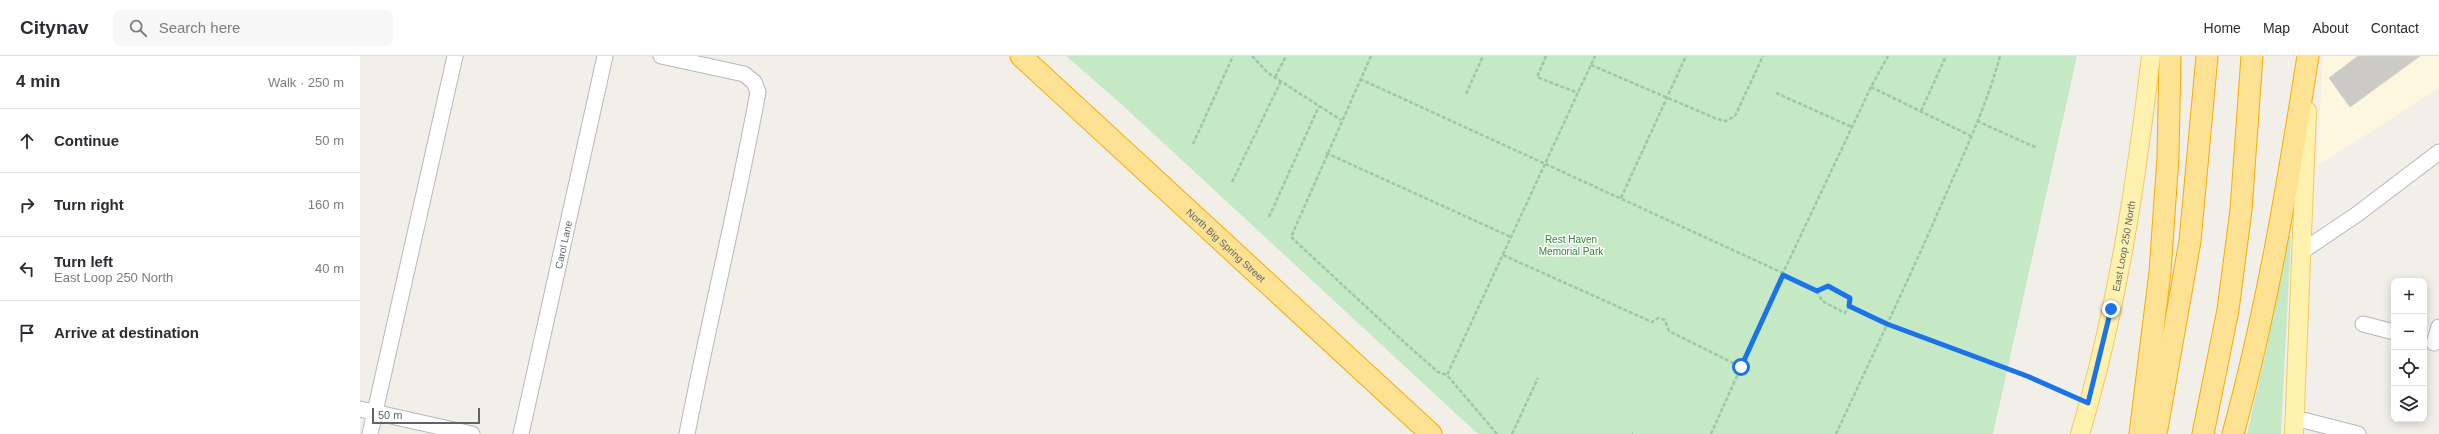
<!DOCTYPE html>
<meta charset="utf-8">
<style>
:root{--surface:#fff;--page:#f7f7f7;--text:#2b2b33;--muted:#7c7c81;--line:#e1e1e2}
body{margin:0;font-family:Helvetica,sans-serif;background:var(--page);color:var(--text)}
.controls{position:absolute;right:12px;bottom:12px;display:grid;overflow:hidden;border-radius:8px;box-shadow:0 2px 10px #0003}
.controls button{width:36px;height:36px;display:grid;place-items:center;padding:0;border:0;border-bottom:1px solid var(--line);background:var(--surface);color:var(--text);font:20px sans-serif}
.scale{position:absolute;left:12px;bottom:10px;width:108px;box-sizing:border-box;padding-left:4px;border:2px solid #5f6368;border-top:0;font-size:11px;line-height:14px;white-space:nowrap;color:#5f6368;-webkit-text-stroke:3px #fff;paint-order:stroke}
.stop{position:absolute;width:12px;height:12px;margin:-9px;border:3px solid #1a73e8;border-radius:50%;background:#fff}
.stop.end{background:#1a73e8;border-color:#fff;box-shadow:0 1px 4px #0008}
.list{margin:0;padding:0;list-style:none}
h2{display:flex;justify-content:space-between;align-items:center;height:52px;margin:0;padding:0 16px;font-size:17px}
h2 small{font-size:13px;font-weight:400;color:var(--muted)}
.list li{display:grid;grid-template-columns:26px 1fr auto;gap:12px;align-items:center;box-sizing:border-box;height:64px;padding:0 16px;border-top:1px solid var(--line)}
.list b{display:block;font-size:15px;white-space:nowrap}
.list p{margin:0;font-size:13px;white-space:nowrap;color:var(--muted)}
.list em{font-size:13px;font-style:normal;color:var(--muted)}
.icon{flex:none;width:22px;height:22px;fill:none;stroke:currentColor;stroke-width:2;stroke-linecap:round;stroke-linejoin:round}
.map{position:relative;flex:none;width:2079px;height:378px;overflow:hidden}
header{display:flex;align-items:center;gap:24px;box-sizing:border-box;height:56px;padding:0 20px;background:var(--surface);border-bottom:1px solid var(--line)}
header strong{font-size:19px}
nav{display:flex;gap:22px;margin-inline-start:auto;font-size:14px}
.search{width:280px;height:36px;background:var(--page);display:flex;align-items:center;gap:10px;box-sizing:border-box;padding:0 14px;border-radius:8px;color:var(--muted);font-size:15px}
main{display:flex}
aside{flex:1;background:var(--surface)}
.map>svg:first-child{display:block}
</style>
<header>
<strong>Citynav</strong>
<div class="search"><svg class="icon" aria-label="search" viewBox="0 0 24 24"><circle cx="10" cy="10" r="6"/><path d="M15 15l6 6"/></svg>Search here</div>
<nav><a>Home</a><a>Map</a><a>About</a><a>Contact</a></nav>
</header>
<main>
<aside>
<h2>4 min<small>Walk · 250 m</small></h2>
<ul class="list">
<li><svg class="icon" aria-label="ahead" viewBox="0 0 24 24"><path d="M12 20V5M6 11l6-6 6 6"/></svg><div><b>Continue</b></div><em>50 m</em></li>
<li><svg class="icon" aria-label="right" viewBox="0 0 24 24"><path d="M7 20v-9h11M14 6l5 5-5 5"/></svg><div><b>Turn right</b></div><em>160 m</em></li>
<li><svg class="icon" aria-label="left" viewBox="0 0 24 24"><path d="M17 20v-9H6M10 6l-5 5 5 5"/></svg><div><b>Turn left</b><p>East Loop 250 North</p></div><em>40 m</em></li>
<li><svg class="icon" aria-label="arrive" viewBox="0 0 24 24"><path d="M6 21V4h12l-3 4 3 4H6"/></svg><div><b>Arrive at destination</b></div></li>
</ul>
</aside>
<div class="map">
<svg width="2079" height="378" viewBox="0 0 2079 378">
<rect width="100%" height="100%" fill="#f1efe8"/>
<path fill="#fef7e0" d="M 1963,0 L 2079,0 L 2079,32 L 1957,110 Z"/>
<g fill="#c5e8c5">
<path d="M 706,0 L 1717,0 L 1633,378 L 1118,378 L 759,46 Z"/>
<path d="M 1925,180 L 1931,180 L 1921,378 L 1887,378 L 1906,295 Z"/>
</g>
<path fill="#cccac5" stroke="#d6d1c6" d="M 1998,0 L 2060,0 L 1990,51 L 1969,22 Z"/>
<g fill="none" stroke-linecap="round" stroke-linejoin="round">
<g stroke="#b5b8bc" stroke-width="17">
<g id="minor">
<path d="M 301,0 L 384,18 L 394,26 L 398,36 C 377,151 349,264 327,378"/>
<path d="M 1941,196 L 1996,159 L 2079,96"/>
<path d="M 2003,268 L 2034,276"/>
<path d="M 2074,287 L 2079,271"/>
<path d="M 0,353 L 112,378"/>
<path d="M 1935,362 L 1998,378"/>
<path d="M 10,378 L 95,0"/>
<path id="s1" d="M 161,378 L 245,0"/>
</g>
</g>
<g stroke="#f2c960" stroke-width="20">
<g id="major">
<path id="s2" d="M 1720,378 C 1757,255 1776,127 1791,0"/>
<path d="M 1934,378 L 1947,55"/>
</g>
</g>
<g stroke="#f9ab00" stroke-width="23">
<g id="highway">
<path id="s3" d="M 661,0 L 1071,378"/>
<path d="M 1780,378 L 1800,216 L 1808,101 L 1810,0"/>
<path d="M 1796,378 L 1830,185 L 1847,0"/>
<path d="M 1843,378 L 1868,254 L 1881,154 L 1892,0"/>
<path d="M 1873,378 C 1907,254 1928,127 1948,0"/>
</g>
</g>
<g stroke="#9cc7a9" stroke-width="2.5" stroke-dasharray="4 2" stroke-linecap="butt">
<path d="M 892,0 L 908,17 L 981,64"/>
<path d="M 1011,0 L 931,181 L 1045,287 L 1078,316 L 1087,319"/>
<path d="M 1186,0 L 1177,21 L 1218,37"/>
<path d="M 1231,9 L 1357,63 L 1366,65 L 1375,60 L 1403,0"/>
<path d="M 915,21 L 926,0"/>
<path d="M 1000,23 L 1423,217"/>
<path d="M 1511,31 L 1611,80"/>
<path d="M 1416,37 L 1492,71"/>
<path d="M 1106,38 L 1123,0"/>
<path d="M 1561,55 L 1586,0"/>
<path d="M 1617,65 L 1677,92"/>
<path d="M 833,88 L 873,0"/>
<path d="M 966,97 L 1151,181"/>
<path d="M 872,126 L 921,25"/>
<path d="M 1261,142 L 1326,0"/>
<path d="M 909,161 L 959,50"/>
<path d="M 1143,199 L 1292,266 L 1298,262 L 1305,264 L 1309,275 L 1381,311"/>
<path d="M 1423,219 L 1457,235 L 1467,230 L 1490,242 L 1489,250 C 1562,285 1640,308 1714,341"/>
<path d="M 1457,235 L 1462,245 L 1485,257 L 1489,250"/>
<path d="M 1137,378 L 1087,319 L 1235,0"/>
<path d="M 1152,378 L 1178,322"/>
<path d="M 1272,378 L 1273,378"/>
<path d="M 1351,378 L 1423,217 L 1511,31 L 1528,0"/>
<path d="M 1476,378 C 1513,298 1551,219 1586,138 C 1606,93 1627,48 1640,0"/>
</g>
<use href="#minor" stroke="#fff" stroke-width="15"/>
<use href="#major" stroke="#fff2af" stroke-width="18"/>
<use href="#highway" stroke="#fde293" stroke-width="21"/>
</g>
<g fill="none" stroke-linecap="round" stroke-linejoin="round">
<path stroke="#1a73e8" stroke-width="5" d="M 1381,311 L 1423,219 L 1457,235 L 1468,230 L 1490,242 L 1489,250 L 1527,268 L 1667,320 L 1728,347 L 1751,253"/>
</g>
<g text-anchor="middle" stroke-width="3" stroke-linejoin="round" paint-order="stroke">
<g font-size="10" fill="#348238" stroke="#fff">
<text x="1211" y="187">Rest Haven<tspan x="1211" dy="12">Memorial Park</tspan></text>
</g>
<g font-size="10" fill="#5f6368" stroke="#fff">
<text dy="4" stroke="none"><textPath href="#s1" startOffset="194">Carol Lane</textPath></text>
<text dy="4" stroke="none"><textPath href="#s3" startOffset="279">North Big Spring Street</textPath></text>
<text dy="4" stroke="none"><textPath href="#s2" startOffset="193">East Loop 250 North</textPath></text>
</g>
</g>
</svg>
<div class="controls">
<button>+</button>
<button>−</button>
<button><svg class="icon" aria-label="locate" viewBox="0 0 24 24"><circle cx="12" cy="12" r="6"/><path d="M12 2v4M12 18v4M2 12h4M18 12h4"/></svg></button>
<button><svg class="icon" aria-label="layers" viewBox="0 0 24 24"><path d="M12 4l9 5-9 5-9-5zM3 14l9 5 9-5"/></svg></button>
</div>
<div class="scale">50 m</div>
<div class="stop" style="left:1381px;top:311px"></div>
<div class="stop end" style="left:1751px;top:253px"></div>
</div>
</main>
